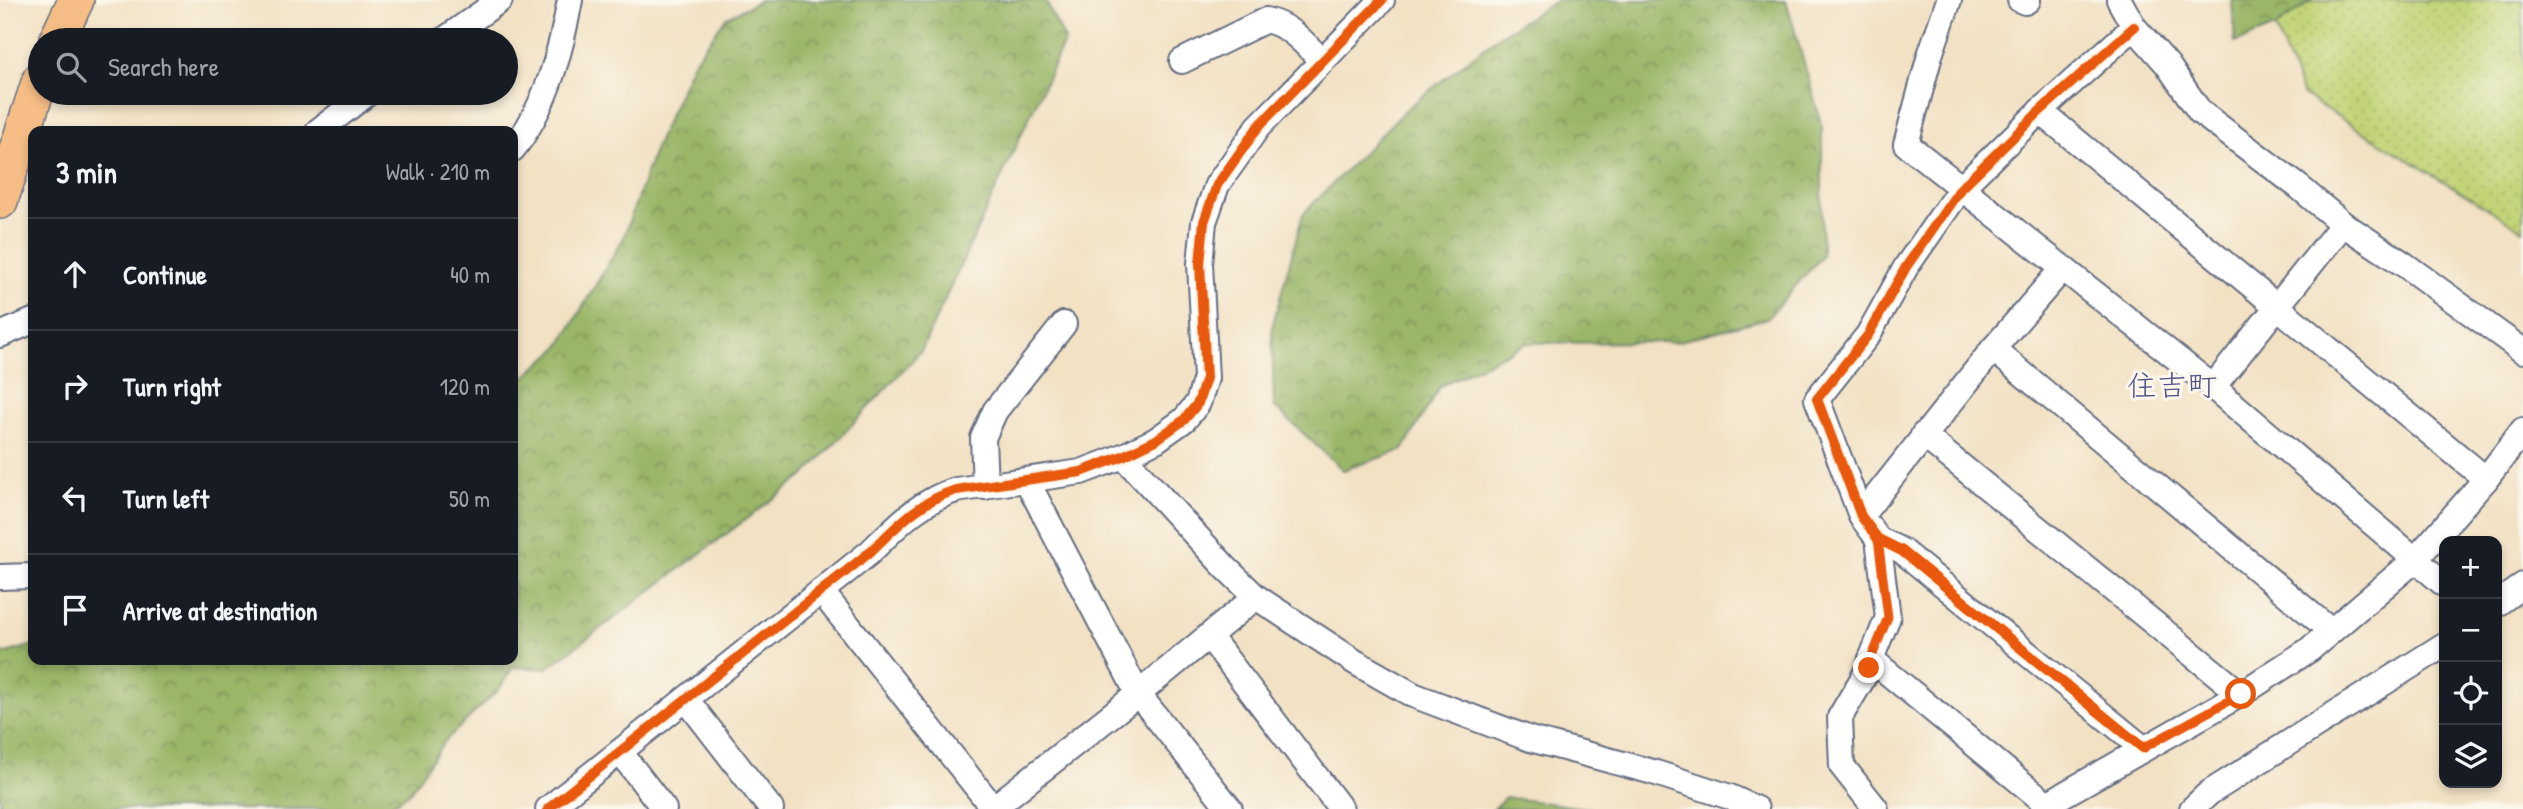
<!DOCTYPE html>
<meta charset="utf-8">
<style>
:root{--surface:#171b24;--page:#20242c;--text:#f1f3f6;--muted:#9ea1a6;--line:#363941}
body{margin:0;font-family:"Patrick Hand","Klee One",sans-serif;background:var(--page);color:var(--text)}
.controls{position:absolute;right:21px;bottom:21px;display:grid;overflow:hidden;border-radius:14px;box-shadow:0 4px 10px #0003}
.controls button{width:63px;height:63px;display:grid;place-items:center;padding:0;border:0;border-bottom:2px solid var(--line);background:var(--surface);color:var(--text);font:35px sans-serif}
.stop{position:absolute;width:21px;height:21px;margin:-16px;border:5px solid #ea580c;border-radius:50%;background:#fff}
.stop.end{background:#ea580c;border-color:#fff;box-shadow:0 2px 7px #0008}
.list{margin:0;padding:0;list-style:none}
h2{display:flex;justify-content:space-between;align-items:center;height:91px;margin:0;padding:0 28px;font-size:30px}
h2 small{font-size:23px;font-weight:400;color:var(--muted)}
.list li{display:grid;grid-template-columns:46px 1fr auto;gap:21px;align-items:center;box-sizing:border-box;height:112px;padding:0 28px;border-top:2px solid var(--line)}
.list b{display:block;font-size:26px;white-space:nowrap}
.list em{font-size:23px;font-style:normal;color:var(--muted)}
.icon{flex:none;width:38px;height:38px;fill:none;stroke:currentColor;stroke-width:2;stroke-linecap:round;stroke-linejoin:round}
.map{position:relative;flex:none;width:2523px;height:809px;overflow:hidden}
.search{position:absolute;background:var(--surface);box-shadow:0 4px 10px #0003;left:28px;top:28px;width:490px;height:77px;display:flex;align-items:center;gap:18px;box-sizing:border-box;padding:0 24px;border-radius:38px;color:var(--muted);font-size:26px}
.panel{position:absolute;background:var(--surface);box-shadow:0 4px 10px #0003;left:28px;top:126px;width:490px;height:539px;border-radius:14px}
.map>svg:first-child{display:block}
</style>
<div class="map">
<svg width="2523" height="809" viewBox="0 0 2523 809">
<defs>
<pattern id="grass-dots" width="8" height="8" patternUnits="userSpaceOnUse" patternTransform="scale(1.75)"><rect width="8" height="8" fill="#c3d477"/><path d="M2 2h.1M6 6h.1" fill="none" stroke="#a7b669" stroke-width="1.8" stroke-linecap="round"/></pattern>
<pattern id="forest-crowns" width="20" height="18" patternUnits="userSpaceOnUse" patternTransform="scale(1.75)"><rect width="20" height="18" fill="#9ab668"/><path d="M2 6a3 3 0 1 1 6 0M12 15a3 3 0 1 1 6 0" fill="none" stroke="#7d9459"/></pattern>
</defs>
<rect width="100%" height="100%" fill="#fbf7ec"/>
<filter id="ink" filterUnits="userSpaceOnUse"><feTurbulence type="fractalNoise" baseFrequency=".0143" numOctaves="2"/><feDisplacementMap in="SourceGraphic" scale="14" xChannelSelector="R" yChannelSelector="G"/><feConvolveMatrix kernelMatrix="1 2 1 2 8 2 1 2 1" color-interpolation-filters="sRGB"/></filter>
<filter id="wash" filterUnits="userSpaceOnUse"><feTurbulence type="fractalNoise" baseFrequency=".00686" numOctaves="4" result="noise"/><feDisplacementMap in="SourceGraphic" scale="28" xChannelSelector="R" yChannelSelector="G"/><feGaussianBlur stdDeviation="1.57" result="paint"/><feColorMatrix in="noise" values="0 0 0 0 0 0 0 0 0 0 0 0 0 0 0 0 0 1.4 0 .05"/><feComposite in="paint" operator="in"/></filter>
<g filter="url(#wash)">
<rect width="100%" height="100%" fill="#f2e1c3"/>
<path fill="url(#grass-dots)" stroke="#6f826a" stroke-width="2" d="M 2313,0 L 2523,0 L 2523,230 L 2303,95 L 2275,27 Z"/>
<g fill="url(#forest-crowns)" stroke="#5a7263" stroke-width="2">
<path d="M 760,0 L 1045,0 L 1065,40 L 921,351 L 805,475 L 546,669 L 513,667 L 499,689 L 444,742 L 409,793 L 385,809 L 0,809 L 0,655 L 33,645 L 33,660 L 513,660 L 513,387 L 559,347 L 623,239 L 655,148 L 692,64 L 726,18 Z"/>
<path d="M 1558,0 L 1786,0 L 1822,126 L 1822,256 L 1767,318 L 1676,342 L 1527,343 L 1440,386 L 1403,450 L 1343,470 L 1274,406 L 1272,327 L 1303,214 L 1405,110 L 1500,35 Z"/>
<path d="M 2232,0 L 2313,0 L 2275,27 L 2235,43 Z"/>
<path d="M 1505,797 L 1592,809 L 1494,809 Z"/>
</g>
</g>
<g filter="url(#ink)">
<g fill="none" stroke-linecap="round" stroke-linejoin="round">
<g stroke="#666d81" stroke-width="28">
<g id="minor">
<path d="M 1949,0 L 1930,55 L 1906,144 L 2213,387 L 2444,584"/>
<path d="M 2020,0 L 2025,2 L 2028,0"/>
<path d="M 2119,0 L 2134,27 L 2167,64 L 2200,112 L 2299,187 L 2343,224 L 2405,265 L 2523,351"/>
<path d="M 2134,27 L 2040,111 L 1961,188 L 1906,267 L 1868,335 L 1817,399 L 1861,516 L 1878,539 L 1902,551 L 2143,748"/>
<path d="M 444,40 L 500,0"/>
<path d="M 1182,61 L 1266,20 C 1291,26 1304,43 1322,61"/>
<path d="M 2040,111 L 2486,479"/>
<path d="M 318,131 L 368,93"/>
<path d="M 513,149 C 546,108 561,51 570,0"/>
<path d="M 0,335 L 33,321"/>
<path d="M 1993,349 L 2331,631"/>
<path d="M 2213,387 L 2343,224"/>
<path d="M 1923,435 L 2241,694"/>
<path d="M 1123,456 L 1225,567 L 1256,597 L 1355,662 L 1413,695 L 1530,739 L 1653,772 L 1730,797 L 1756,809"/>
<path d="M 1027,481 L 1138,694 L 1230,809"/>
<path d="M 985,487 L 983,438 L 995,411 L 1064,324"/>
<path d="M 1861,516 L 1993,349 L 2063,268"/>
<path d="M 0,577 L 33,576"/>
<path d="M 821,591 L 994,809"/>
<path d="M 2497,604 L 2523,585"/>
<path d="M 1209,636 L 1341,809"/>
<path d="M 1871,659 L 2047,804"/>
<path d="M 686,699 L 771,809"/>
<path d="M 620,752 L 664,809"/>
<path d="M 548,809 L 869,553 C 896,527 919,501 956,490 L 1081,472 L 1123,456 L 1156,440 L 1184,420 L 1198,403 L 1206,378 L 1200,264 L 1204,222 L 1217,185 L 1258,127 L 1382,0"/>
<path d="M 992,809 L 1138,694 L 1256,597"/>
<path d="M 1876,809 L 1842,766 L 1840,717 L 1869,668 L 1871,659 L 1888,617 L 1878,539"/>
<path d="M 2043,809 L 2047,804 L 2241,694 L 2309,650 L 2415,560 L 2486,479 L 2523,430"/>
<path d="M 2192,809 L 2209,793 L 2444,645"/>
</g>
</g>
<g stroke="#666d81" stroke-width="38">
<g id="highway">
<path d="M 57,40 L 76,0"/>
<path d="M 0,201 L 40,80"/>
</g>
</g>
<use href="#minor" stroke="#fff" stroke-width="24"/>
<use href="#highway" stroke="#f6be86" stroke-width="35"/>
<g stroke="#fbf7ec" stroke-width="15">
<g id="cycleway">
<path d="M 2134,27 L 2040,111 L 1961,188 L 1906,267 L 1868,335 L 1817,399 L 1861,516 L 1878,539 L 1902,551 L 2143,748"/>
<path d="M 548,809 L 869,553 C 896,527 919,501 956,490 L 1081,472 L 1123,456 L 1156,440 L 1184,420 L 1198,403 L 1206,378 L 1200,264 L 1204,222 L 1217,185 L 1258,127 L 1382,0"/>
</g>
</g>
<use href="#cycleway" stroke="#e8590c" stroke-width="10"/>
</g>
</g>
<g fill="none" stroke-linecap="round" stroke-linejoin="round" filter="url(#ink)">
<path stroke="#ea580c" stroke-width="9" d="M 1869,668 L 1871,659 L 1888,617 L 1878,539 L 1902,551 L 2143,748 L 2241,694"/>
</g>
<g text-anchor="middle" stroke-width="6" stroke-linejoin="round" paint-order="stroke">
<g font-size="30" fill="#515487" stroke="#fbf7ec">
<text x="2172" y="396">住吉町</text>
</g>
</g>
</svg>
<div class="controls">
<button>+</button>
<button>−</button>
<button><svg class="icon" aria-label="locate" viewBox="0 0 24 24"><circle cx="12" cy="12" r="6"/><path d="M12 2v4M12 18v4M2 12h4M18 12h4"/></svg></button>
<button><svg class="icon" aria-label="layers" viewBox="0 0 24 24"><path d="M12 4l9 5-9 5-9-5zM3 14l9 5 9-5"/></svg></button>
</div>
<div class="stop" style="left:2241px;top:694px"></div>
<div class="stop end" style="left:1869px;top:668px"></div>
<div class="search"><svg class="icon" aria-label="search" viewBox="0 0 24 24"><circle cx="10" cy="10" r="6"/><path d="M15 15l6 6"/></svg>Search here</div>
<section class="panel">
<h2>3 min<small>Walk · 210 m</small></h2>
<ul class="list">
<li><svg class="icon" aria-label="ahead" viewBox="0 0 24 24"><path d="M12 20V5M6 11l6-6 6 6"/></svg><div><b>Continue</b></div><em>40 m</em></li>
<li><svg class="icon" aria-label="right" viewBox="0 0 24 24"><path d="M7 20v-9h11M14 6l5 5-5 5"/></svg><div><b>Turn right</b></div><em>120 m</em></li>
<li><svg class="icon" aria-label="left" viewBox="0 0 24 24"><path d="M17 20v-9H6M10 6l-5 5 5 5"/></svg><div><b>Turn left</b></div><em>50 m</em></li>
<li><svg class="icon" aria-label="arrive" viewBox="0 0 24 24"><path d="M6 21V4h12l-3 4 3 4H6"/></svg><div><b>Arrive at destination</b></div></li>
</ul>
</section>
</div>
